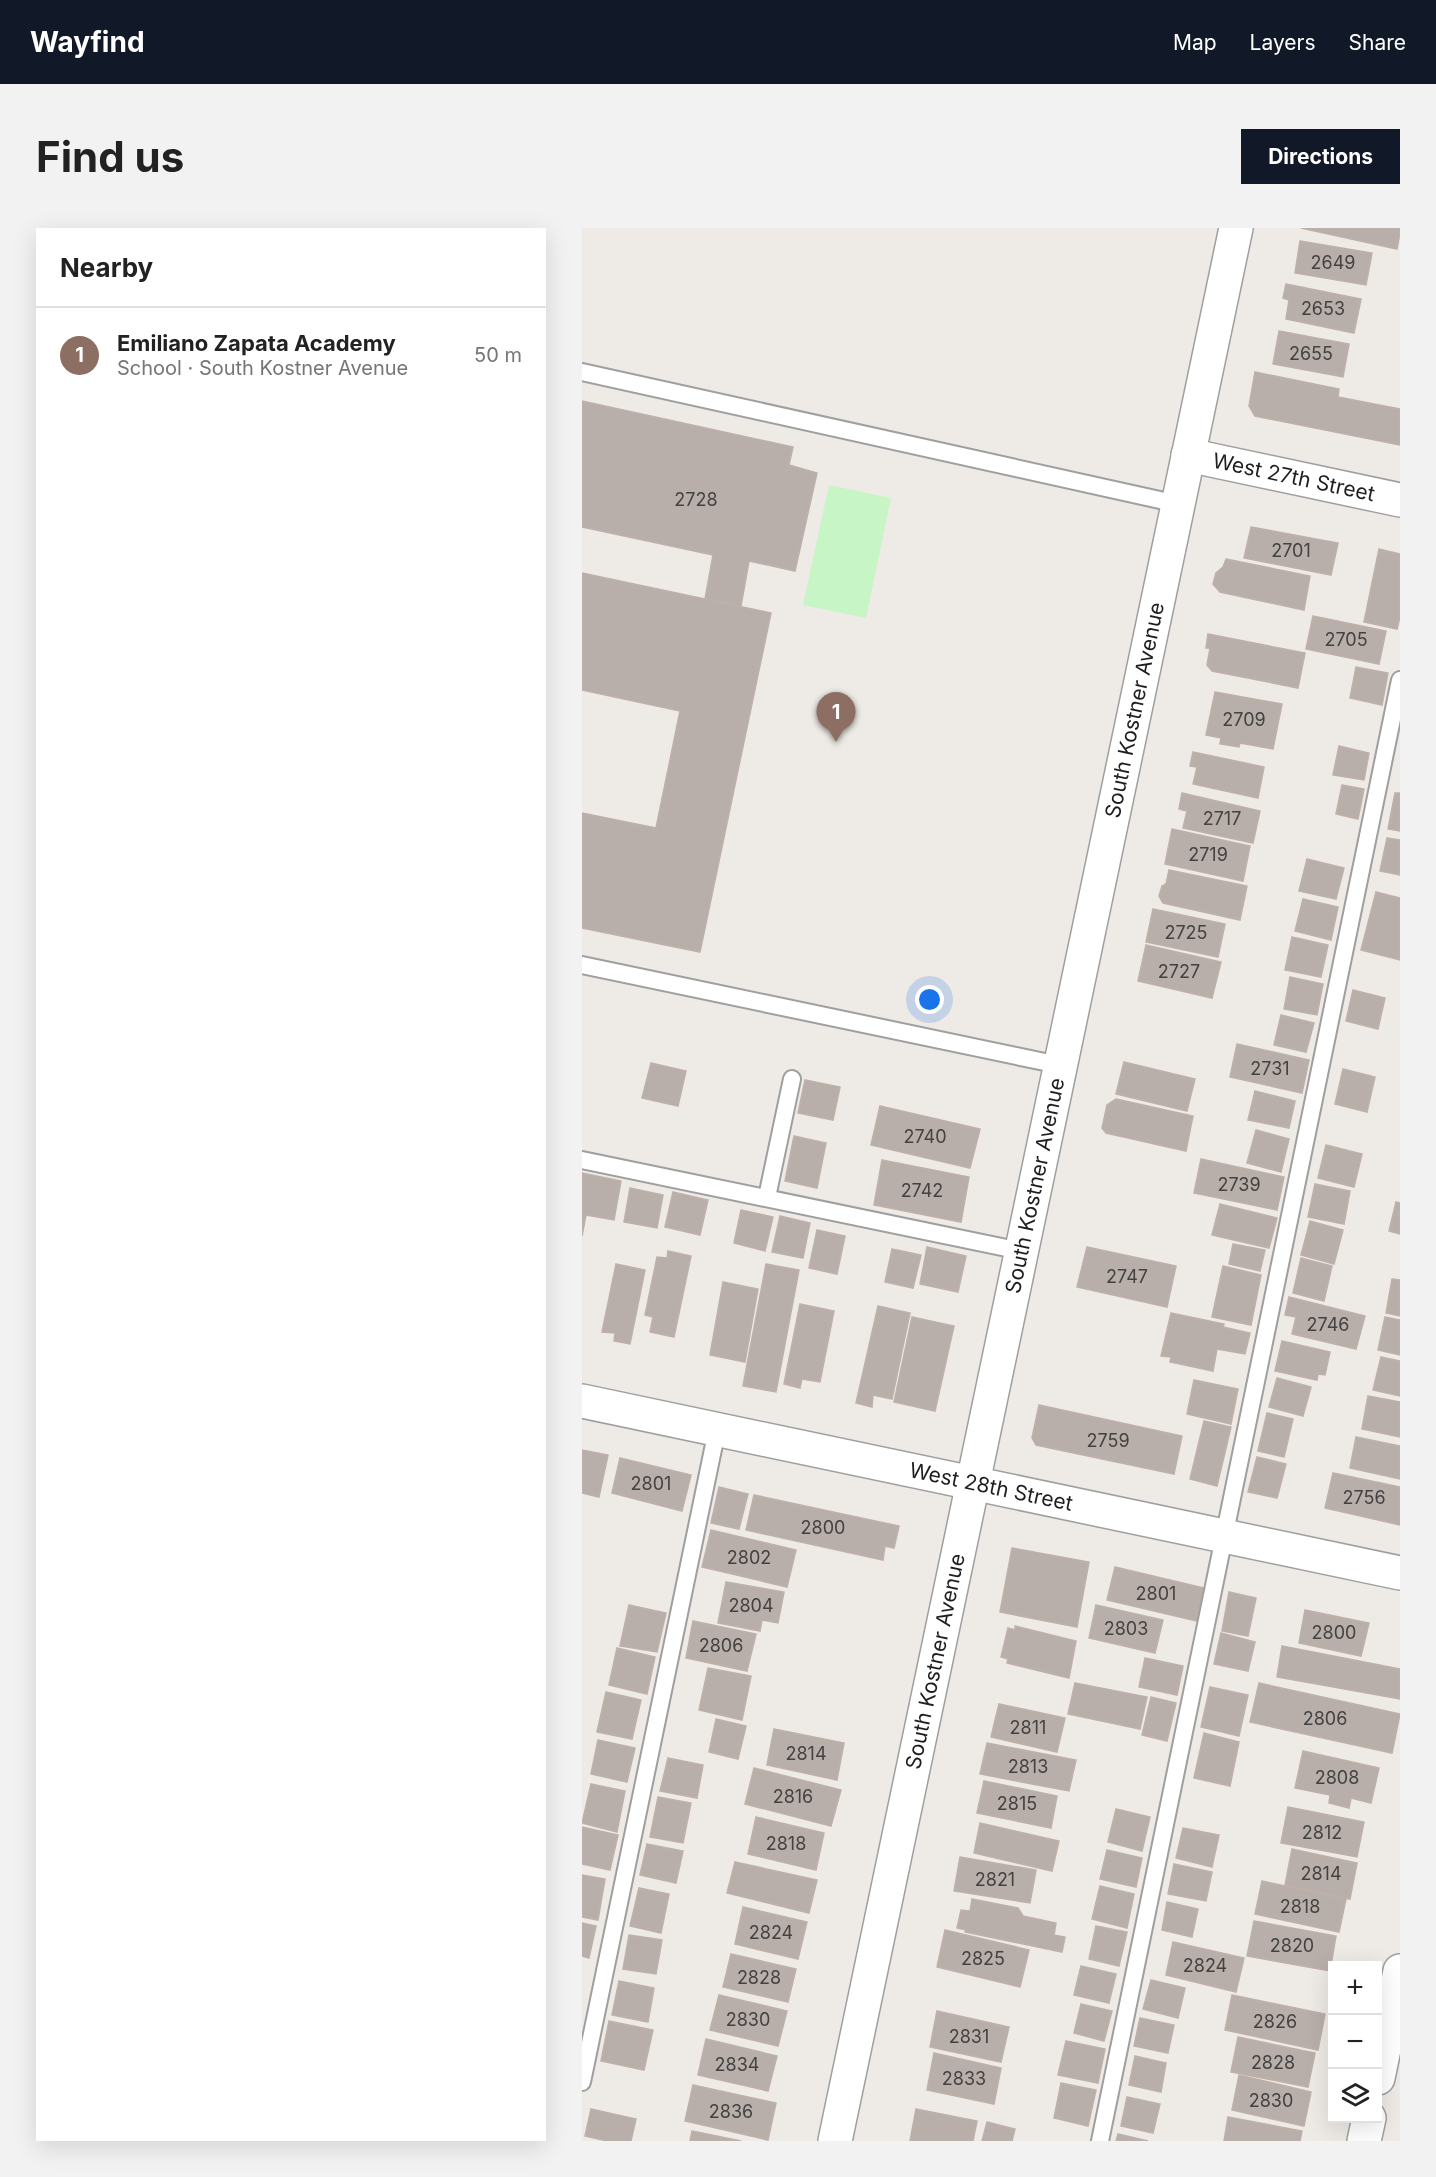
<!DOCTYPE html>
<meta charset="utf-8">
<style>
:root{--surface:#fff;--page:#f2f2f2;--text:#222;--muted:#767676;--line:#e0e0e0;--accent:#111827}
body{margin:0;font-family:Inter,sans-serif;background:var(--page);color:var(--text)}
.controls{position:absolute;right:18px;bottom:18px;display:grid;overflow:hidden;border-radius:0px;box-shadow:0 6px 24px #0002}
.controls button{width:54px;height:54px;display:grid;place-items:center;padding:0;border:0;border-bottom:2px solid var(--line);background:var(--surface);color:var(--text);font:30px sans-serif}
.you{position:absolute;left:348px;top:772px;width:21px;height:21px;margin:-15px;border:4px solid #fff;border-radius:50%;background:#1a73e8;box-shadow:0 0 0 9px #1a73e833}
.badge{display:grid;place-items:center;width:39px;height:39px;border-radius:50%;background:var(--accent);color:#fff;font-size:20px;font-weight:700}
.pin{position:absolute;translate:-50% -50px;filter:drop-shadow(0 2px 3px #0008)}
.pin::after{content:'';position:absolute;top:32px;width:21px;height:18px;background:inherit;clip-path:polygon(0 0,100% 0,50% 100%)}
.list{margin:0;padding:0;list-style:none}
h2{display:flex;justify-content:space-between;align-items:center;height:78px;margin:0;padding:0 24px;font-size:26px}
h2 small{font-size:20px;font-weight:400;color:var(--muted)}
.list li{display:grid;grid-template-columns:39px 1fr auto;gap:18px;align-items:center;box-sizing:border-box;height:96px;padding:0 24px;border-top:2px solid var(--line)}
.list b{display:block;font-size:22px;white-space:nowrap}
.list p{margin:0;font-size:20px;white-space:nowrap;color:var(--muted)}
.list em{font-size:20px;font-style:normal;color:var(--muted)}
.icon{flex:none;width:33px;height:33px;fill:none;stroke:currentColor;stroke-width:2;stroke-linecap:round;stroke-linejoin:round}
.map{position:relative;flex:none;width:818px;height:1913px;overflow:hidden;border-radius:0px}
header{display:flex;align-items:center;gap:36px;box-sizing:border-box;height:84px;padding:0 30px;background:var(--accent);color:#fff}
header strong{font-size:28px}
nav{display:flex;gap:33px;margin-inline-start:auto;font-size:21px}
.intro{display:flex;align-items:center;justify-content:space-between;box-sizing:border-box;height:144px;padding:0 36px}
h1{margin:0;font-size:42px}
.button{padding:15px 27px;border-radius:0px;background:var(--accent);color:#fff;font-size:21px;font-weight:700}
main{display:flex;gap:36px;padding:0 36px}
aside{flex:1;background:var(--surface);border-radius:0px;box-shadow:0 6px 24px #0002}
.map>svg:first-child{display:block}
</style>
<header>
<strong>Wayfind</strong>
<nav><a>Map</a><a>Layers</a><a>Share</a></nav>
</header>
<div class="intro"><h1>Find us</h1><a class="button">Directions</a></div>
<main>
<aside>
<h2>Nearby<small></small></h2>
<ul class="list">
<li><span class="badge" style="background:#8d6e63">1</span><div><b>Emiliano Zapata Academy</b><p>School · South Kostner Avenue</p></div><em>50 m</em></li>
</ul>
</aside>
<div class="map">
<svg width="818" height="1913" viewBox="0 0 818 1913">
<rect width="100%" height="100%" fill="#eeeae5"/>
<path fill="#c8f5c6" d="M 247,257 L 309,270 L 284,390 L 221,377 Z"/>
<g fill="#b8afab" stroke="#bfb0a9" stroke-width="1.5">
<path d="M 719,0 L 818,0 L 818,5 L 815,21 Z"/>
<path d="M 718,13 L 790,25 L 784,57 L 713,45 Z"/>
<path d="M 704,56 L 779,71 L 772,105 L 704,91 L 707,72 L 701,70 Z"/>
<path d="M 697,103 L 767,116 L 761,149 L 691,136 Z"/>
<path d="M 673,144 L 757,161 L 756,169 L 818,181 L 818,217 L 673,188 L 667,178 Z"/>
<path d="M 0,173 L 211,219 L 207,237 L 235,245 L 213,343 L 167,333 L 159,378 L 123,371 L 131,327 L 0,299 Z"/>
<path d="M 669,299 L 756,315 L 749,347 L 662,330 Z"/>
<path d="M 797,321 L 818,326 L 818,389 L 815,401 L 782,394 Z"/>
<path d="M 644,331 L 728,348 L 722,382 L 638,364 L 631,356 L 634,345 L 641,339 Z"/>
<path d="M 0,345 L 189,385 L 118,724 L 0,700 L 0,585 L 74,600 L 98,483 L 0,462 Z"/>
<path d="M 731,388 L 804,403 L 797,436 L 724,421 Z"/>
<path d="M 626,406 L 723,425 L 716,460 L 630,443 L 625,437 L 628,420 L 624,420 Z"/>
<path d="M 774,439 L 806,445 L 800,477 L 768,470 Z"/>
<path d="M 633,464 L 700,476 L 691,521 L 658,515 L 657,519 L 638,516 L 639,510 L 624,507 Z"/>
<path d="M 757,518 L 787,525 L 782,552 L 751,547 Z"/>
<path d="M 611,524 L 682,539 L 676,570 L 611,556 L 615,539 L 608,538 Z"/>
<path d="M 760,557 L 782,561 L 776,591 L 754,586 Z"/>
<path d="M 600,565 L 678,583 L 671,615 L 601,600 L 605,583 L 597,581 Z"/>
<path d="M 813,565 L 818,565 L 818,603 L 806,601 Z"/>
<path d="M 590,601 L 668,618 L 661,653 L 583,636 Z"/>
<path d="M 805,610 L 818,612 L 818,647 L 798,643 Z"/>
<path d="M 725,631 L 762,640 L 754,671 L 717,663 Z"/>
<path d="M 587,642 L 665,658 L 658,692 L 581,675 L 577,668 L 580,658 L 584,656 Z"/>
<path d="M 794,664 L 818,670 L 818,732 L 779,722 Z"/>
<path d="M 721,671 L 756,679 L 749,712 L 713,703 Z"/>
<path d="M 571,681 L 643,696 L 636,729 L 564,714 Z"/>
<path d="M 710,709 L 746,717 L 739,749 L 703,742 Z"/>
<path d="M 564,717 L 639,734 L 630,770 L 556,753 Z"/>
<path d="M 708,749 L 741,756 L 735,787 L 702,781 Z"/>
<path d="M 771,762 L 803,770 L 796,801 L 764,793 Z"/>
<path d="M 699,787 L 732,795 L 724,824 L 692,817 Z"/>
<path d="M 655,816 L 727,832 L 720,865 L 648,849 Z"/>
<path d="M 542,834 L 613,851 L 605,883 L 534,866 Z"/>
<path d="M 69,835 L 104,843 L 96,878 L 60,870 Z"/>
<path d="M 761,841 L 793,849 L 785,884 L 753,876 Z"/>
<path d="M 223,852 L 258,859 L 251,892 L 216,885 Z"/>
<path d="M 673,863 L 713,873 L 707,900 L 666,892 Z"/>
<path d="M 534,871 L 611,888 L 604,923 L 524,905 L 520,900 L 525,877 Z"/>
<path d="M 298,878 L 398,901 L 388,940 L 289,917 Z"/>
<path d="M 674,902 L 707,911 L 699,944 L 665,935 Z"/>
<path d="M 212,908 L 244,915 L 235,960 L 203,953 Z"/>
<path d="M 744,917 L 780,926 L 772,959 L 736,950 Z"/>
<path d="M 619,931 L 702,949 L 695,982 L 612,965 Z"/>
<path d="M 300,932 L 387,949 L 379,994 L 292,977 Z"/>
<path d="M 0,945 L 39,953 L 32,992 L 4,987 L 0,1008 Z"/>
<path d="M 733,956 L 768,963 L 762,996 L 726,989 Z"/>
<path d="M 48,960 L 81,967 L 75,1000 L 42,994 Z"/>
<path d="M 91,964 L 126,972 L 118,1007 L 83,999 Z"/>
<path d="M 814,974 L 818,975 L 818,1006 L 807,1003 Z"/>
<path d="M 638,976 L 695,990 L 687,1020 L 630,1007 Z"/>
<path d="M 159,982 L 191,989 L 183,1023 L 152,1015 Z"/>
<path d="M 198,988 L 228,995 L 221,1030 L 190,1024 Z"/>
<path d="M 728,993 L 761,1002 L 752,1036 L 719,1027 Z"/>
<path d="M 235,1002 L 263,1008 L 255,1046 L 227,1040 Z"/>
<path d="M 651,1016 L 683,1022 L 678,1043 L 647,1036 Z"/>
<path d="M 345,1019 L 384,1028 L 376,1064 L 338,1056 Z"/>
<path d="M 505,1019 L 594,1038 L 585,1079 L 495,1059 Z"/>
<path d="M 310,1021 L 339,1027 L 331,1060 L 303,1054 Z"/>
<path d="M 86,1023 L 109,1028 L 92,1109 L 68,1104 L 71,1089 L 63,1087 L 75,1029 L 85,1030 Z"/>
<path d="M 719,1030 L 750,1038 L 742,1073 L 711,1065 Z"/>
<path d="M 34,1036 L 63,1042 L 48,1116 L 32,1113 L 33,1105 L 20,1104 Z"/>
<path d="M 184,1036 L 217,1042 L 194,1164 L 161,1158 Z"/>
<path d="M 641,1038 L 679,1047 L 669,1097 L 630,1089 Z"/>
<path d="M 810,1051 L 818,1052 L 818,1088 L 804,1085 Z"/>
<path d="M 141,1054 L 176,1061 L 163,1134 L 128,1127 Z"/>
<path d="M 707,1069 L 783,1088 L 774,1121 L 710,1106 L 714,1089 L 703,1087 Z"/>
<path d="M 218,1076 L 252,1083 L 238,1154 L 220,1151 L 218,1160 L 202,1156 Z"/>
<path d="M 296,1078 L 328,1085 L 310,1171 L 291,1167 L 290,1179 L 274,1175 Z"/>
<path d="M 589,1085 L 642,1096 L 641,1099 L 668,1105 L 663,1126 L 635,1121 L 631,1143 L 588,1134 L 589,1129 L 579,1128 Z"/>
<path d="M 330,1089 L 372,1098 L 353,1183 L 312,1174 Z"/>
<path d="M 803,1089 L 818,1092 L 818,1127 L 796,1122 Z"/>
<path d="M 700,1113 L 748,1124 L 743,1147 L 736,1146 L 735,1152 L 693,1143 Z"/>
<path d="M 799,1129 L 818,1133 L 818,1168 L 791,1162 Z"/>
<path d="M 695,1150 L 729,1159 L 721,1188 L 687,1179 Z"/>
<path d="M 612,1152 L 656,1161 L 649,1196 L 605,1186 Z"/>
<path d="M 786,1168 L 818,1174 L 818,1209 L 780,1201 Z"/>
<path d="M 457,1177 L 600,1208 L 592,1246 L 454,1217 L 450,1210 Z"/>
<path d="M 685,1185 L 711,1191 L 702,1229 L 676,1223 Z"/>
<path d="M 622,1193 L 649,1199 L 635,1258 L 608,1251 Z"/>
<path d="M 774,1209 L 818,1218 L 818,1251 L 768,1240 Z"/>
<path d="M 0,1222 L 26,1227 L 17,1269 L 0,1265 Z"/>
<path d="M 675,1229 L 704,1236 L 695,1270 L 666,1264 Z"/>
<path d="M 38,1230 L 109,1247 L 100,1283 L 30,1265 Z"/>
<path d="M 751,1245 L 818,1259 L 818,1297 L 743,1280 Z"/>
<path d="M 137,1259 L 166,1266 L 157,1301 L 129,1295 Z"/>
<path d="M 172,1267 L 317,1298 L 312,1320 L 303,1318 L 301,1332 L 164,1302 Z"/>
<path d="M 129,1302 L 214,1322 L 205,1359 L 120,1339 Z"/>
<path d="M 430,1320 L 507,1334 L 495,1399 L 418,1384 Z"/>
<path d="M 533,1339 L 622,1360 L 615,1393 L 525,1372 Z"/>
<path d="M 144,1354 L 202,1364 L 196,1395 L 180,1392 L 178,1403 L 136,1395 Z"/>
<path d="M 647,1364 L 674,1370 L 666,1408 L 640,1403 Z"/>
<path d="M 47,1377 L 84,1385 L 75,1424 L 38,1418 Z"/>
<path d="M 514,1377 L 581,1392 L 573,1425 L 507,1410 Z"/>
<path d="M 723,1382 L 787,1395 L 779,1428 L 717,1415 Z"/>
<path d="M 111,1393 L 174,1406 L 165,1443 L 104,1430 Z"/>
<path d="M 433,1398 L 494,1413 L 487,1450 L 425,1435 L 426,1431 L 419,1429 L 426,1400 L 433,1402 Z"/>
<path d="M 639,1405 L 673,1414 L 666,1443 L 632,1436 Z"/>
<path d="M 700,1418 L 818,1441 L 818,1471 L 695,1449 Z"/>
<path d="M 35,1420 L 73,1429 L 65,1466 L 27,1457 Z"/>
<path d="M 563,1430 L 601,1438 L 595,1467 L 557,1459 Z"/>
<path d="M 126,1440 L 169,1448 L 160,1492 L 117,1482 Z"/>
<path d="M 493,1455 L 565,1469 L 558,1501 L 486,1486 Z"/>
<path d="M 677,1455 L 818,1486 L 810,1525 L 668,1494 Z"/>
<path d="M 628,1459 L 666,1467 L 657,1508 L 619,1499 Z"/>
<path d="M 24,1464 L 59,1472 L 50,1511 L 15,1504 Z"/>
<path d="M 569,1469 L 594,1475 L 585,1513 L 560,1507 Z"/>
<path d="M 417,1476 L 483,1490 L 475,1524 L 409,1509 Z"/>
<path d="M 134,1491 L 164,1498 L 156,1531 L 127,1524 Z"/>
<path d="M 192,1501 L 262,1515 L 255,1552 L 185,1537 Z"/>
<path d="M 622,1505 L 657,1514 L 648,1558 L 612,1550 Z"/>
<path d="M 16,1512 L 53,1520 L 45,1554 L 9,1546 Z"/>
<path d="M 405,1515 L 494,1532 L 487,1563 L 398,1546 Z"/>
<path d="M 721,1523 L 797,1540 L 789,1575 L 769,1570 L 767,1580 L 747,1575 L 748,1567 L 713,1560 Z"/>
<path d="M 86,1530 L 121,1537 L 115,1570 L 78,1563 Z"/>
<path d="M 172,1540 L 259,1562 L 249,1598 L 163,1576 Z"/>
<path d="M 402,1553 L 475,1568 L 469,1600 L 395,1585 Z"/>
<path d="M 9,1556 L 43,1563 L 35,1604 L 0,1595 Z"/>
<path d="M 76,1569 L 109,1575 L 101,1615 L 68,1609 Z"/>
<path d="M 706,1579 L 782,1594 L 775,1629 L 699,1615 Z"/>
<path d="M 534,1581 L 568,1589 L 560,1623 L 526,1614 Z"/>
<path d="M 174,1589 L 242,1605 L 234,1642 L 166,1626 Z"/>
<path d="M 398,1595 L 477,1613 L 470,1643 L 392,1625 Z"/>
<path d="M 0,1599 L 36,1607 L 28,1642 L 0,1636 Z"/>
<path d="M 601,1600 L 637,1607 L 630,1639 L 594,1630 Z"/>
<path d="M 65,1616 L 101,1623 L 94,1655 L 58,1647 Z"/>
<path d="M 710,1621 L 775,1635 L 768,1671 L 703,1657 Z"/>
<path d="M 525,1622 L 560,1630 L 554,1659 L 518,1651 Z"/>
<path d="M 378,1629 L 454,1642 L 448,1675 L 372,1663 Z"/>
<path d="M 153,1634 L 235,1652 L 227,1685 L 145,1665 Z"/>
<path d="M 592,1636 L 630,1644 L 624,1673 L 586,1666 Z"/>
<path d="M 0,1647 L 23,1651 L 16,1692 L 0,1689 Z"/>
<path d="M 680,1653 L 764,1671 L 757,1704 L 673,1686 Z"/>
<path d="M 518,1658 L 552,1666 L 545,1700 L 510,1691 Z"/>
<path d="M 57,1660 L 87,1666 L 79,1705 L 48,1698 Z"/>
<path d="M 390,1671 L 436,1680 L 441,1688 L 474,1695 L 472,1707 L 483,1709 L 480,1724 L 383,1704 L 384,1702 L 375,1700 L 379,1682 L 388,1683 Z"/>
<path d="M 585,1674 L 616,1681 L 610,1709 L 580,1702 Z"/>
<path d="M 161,1679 L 225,1694 L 216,1731 L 153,1716 Z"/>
<path d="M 672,1693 L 754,1708 L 748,1743 L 665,1728 Z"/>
<path d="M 0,1695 L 14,1698 L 7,1730 L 0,1728 Z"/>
<path d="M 514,1698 L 545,1704 L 537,1738 L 507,1731 Z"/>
<path d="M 363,1702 L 447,1722 L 438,1759 L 355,1739 Z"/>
<path d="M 47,1707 L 80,1712 L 74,1746 L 41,1741 Z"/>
<path d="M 591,1714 L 662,1730 L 654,1764 L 584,1747 Z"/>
<path d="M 149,1726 L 214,1741 L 206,1774 L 141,1759 Z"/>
<path d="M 499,1738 L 534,1746 L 527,1775 L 492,1767 Z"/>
<path d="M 569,1752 L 603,1760 L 596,1790 L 561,1781 Z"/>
<path d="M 37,1753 L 72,1760 L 66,1794 L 30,1787 Z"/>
<path d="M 137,1767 L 205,1783 L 196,1818 L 128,1802 Z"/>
<path d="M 650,1767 L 743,1786 L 736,1822 L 643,1802 Z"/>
<path d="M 499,1776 L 530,1783 L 522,1813 L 492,1805 Z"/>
<path d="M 355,1783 L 427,1799 L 419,1834 L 348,1819 Z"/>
<path d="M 558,1790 L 592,1797 L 586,1825 L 552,1818 Z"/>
<path d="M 27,1793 L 71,1802 L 62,1842 L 19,1833 Z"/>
<path d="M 656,1809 L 733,1825 L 726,1859 L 649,1844 Z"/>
<path d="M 124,1811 L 195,1828 L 186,1863 L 116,1847 Z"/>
<path d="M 484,1813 L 523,1821 L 516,1855 L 476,1847 Z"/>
<path d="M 352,1825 L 419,1840 L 412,1876 L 345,1862 Z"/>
<path d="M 553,1828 L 584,1835 L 579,1864 L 547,1857 Z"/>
<path d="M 657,1847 L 729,1864 L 722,1898 L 650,1882 Z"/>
<path d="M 479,1855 L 514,1862 L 506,1898 L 472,1890 Z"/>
<path d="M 111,1857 L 194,1875 L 186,1912 L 103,1893 Z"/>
<path d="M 545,1869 L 578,1876 L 571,1905 L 539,1898 Z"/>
<path d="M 9,1881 L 54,1891 L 49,1913 L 25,1913 L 3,1908 Z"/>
<path d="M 334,1881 L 395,1893 L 391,1913 L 328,1913 Z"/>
<path d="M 646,1889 L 720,1903 L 718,1913 L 642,1913 Z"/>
<path d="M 405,1894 L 433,1901 L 430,1913 L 400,1913 Z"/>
<path d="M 110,1903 L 159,1913 L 108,1913 Z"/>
<path d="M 536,1906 L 566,1913 L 534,1913 Z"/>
</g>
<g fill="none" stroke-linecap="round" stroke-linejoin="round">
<g stroke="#9f9f9f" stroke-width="20">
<g id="service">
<path d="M 0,144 L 596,276"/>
<path d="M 0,737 L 477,837"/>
<path d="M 0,932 L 439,1023"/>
<path d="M 185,969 L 210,851"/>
<path d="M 0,1854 L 135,1202"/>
<path d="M 518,1913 L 818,452"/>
</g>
</g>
<g stroke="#9f9f9f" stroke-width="36">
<g id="minor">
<path id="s1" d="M 606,227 L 818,272"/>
<path id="s2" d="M 0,1173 L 818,1345"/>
<path d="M 796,1850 L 818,1743"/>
<path d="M 782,1913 L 787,1890"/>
</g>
</g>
<g stroke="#9f9f9f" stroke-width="36">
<g id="tertiary">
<path id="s3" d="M 253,1913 L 654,0"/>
</g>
</g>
<use href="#service" stroke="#fff" stroke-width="16"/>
<use href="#minor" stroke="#fff" stroke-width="33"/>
<use href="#tertiary" stroke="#fff" stroke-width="33"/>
</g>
<g text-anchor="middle" stroke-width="5" stroke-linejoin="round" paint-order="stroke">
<g font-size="18" fill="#444241">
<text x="751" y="41">2649</text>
<text x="741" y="87">2653</text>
<text x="729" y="132">2655</text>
<text x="114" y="278">2728</text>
<text x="709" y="329">2701</text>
<text x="764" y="418">2705</text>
<text x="662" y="498">2709</text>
<text x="640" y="597">2717</text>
<text x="626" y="633">2719</text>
<text x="604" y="711">2725</text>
<text x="597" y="750">2727</text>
<text x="688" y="847">2731</text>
<text x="343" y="915">2740</text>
<text x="657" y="963">2739</text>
<text x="340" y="969">2742</text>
<text x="545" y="1055">2747</text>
<text x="746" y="1103">2746</text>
<text x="526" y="1219">2759</text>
<text x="69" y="1262">2801</text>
<text x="782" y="1276">2756</text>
<text x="241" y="1306">2800</text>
<text x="167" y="1336">2802</text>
<text x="574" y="1372">2801</text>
<text x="169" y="1384">2804</text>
<text x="544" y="1407">2803</text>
<text x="752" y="1411">2800</text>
<text x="139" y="1424">2806</text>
<text x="743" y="1497">2806</text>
<text x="446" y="1506">2811</text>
<text x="224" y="1532">2814</text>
<text x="446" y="1545">2813</text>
<text x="755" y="1556">2808</text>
<text x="211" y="1575">2816</text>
<text x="435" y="1582">2815</text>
<text x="740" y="1611">2812</text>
<text x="204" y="1622">2818</text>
<text x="739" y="1652">2814</text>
<text x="413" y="1658">2821</text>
<text x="718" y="1685">2818</text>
<text x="189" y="1711">2824</text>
<text x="710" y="1724">2820</text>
<text x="401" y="1737">2825</text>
<text x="623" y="1744">2824</text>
<text x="177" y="1756">2828</text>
<text x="166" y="1798">2830</text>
<text x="693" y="1800">2826</text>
<text x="387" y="1815">2831</text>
<text x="691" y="1841">2828</text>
<text x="155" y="1843">2834</text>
<text x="382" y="1857">2833</text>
<text x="689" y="1879">2830</text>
<text x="149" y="1890">2836</text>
</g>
<g font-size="21" fill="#1e1e1e" stroke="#fff">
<text dy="7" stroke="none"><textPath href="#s1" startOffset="108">West 27th Street</textPath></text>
<text dy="7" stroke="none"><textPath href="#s3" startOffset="1462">South Kostner Avenue</textPath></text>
<text dy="7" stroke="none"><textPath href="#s3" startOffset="976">South Kostner Avenue</textPath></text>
<text dy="7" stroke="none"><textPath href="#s2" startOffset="418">West 28th Street</textPath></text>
<text dy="7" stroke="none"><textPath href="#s3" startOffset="490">South Kostner Avenue</textPath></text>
</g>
</g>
</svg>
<div class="controls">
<button>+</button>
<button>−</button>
<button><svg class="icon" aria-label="layers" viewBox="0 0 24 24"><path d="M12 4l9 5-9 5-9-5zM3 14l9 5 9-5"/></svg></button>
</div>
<div class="you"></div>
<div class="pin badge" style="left:254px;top:514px;background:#8d6e63">1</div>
</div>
</main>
